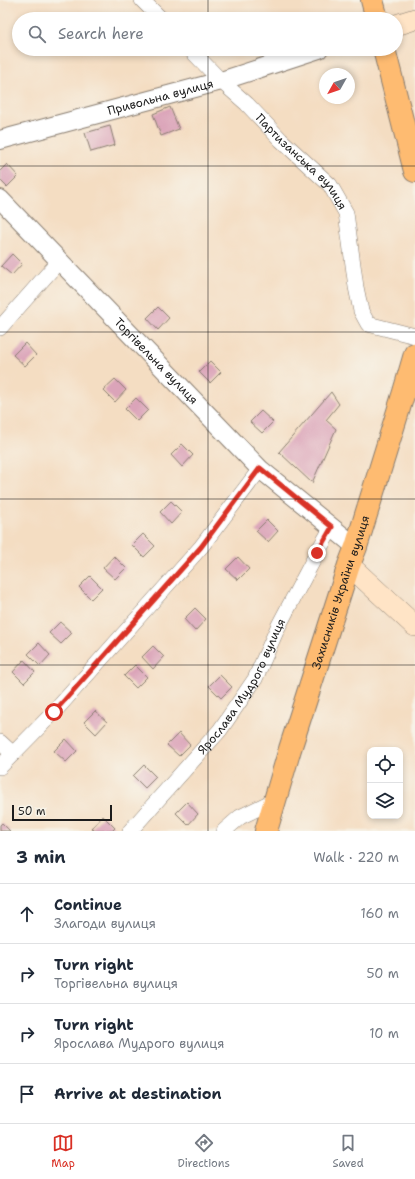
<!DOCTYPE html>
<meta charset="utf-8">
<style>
:root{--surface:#fff;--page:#f6f6f7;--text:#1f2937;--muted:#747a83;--line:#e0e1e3;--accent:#d93025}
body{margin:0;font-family:"Shantell Sans",sans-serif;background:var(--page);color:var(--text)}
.controls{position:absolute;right:12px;bottom:12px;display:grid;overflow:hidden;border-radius:8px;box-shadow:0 2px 6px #0003}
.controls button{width:36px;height:36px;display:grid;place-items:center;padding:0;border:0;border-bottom:1px solid var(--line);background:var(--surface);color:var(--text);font:20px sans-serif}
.compass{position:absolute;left:319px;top:68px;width:36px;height:36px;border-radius:50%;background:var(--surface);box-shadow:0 2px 6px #0003;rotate:230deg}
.scale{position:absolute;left:12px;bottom:10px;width:100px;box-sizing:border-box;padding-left:4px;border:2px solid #1c1c1c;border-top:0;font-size:11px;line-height:14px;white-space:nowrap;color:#1c1c1c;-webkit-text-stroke:3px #f7f3e8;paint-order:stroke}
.stop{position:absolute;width:12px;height:12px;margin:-9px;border:3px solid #d93025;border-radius:50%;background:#fff}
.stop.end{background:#d93025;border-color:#fff;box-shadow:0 1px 4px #0008}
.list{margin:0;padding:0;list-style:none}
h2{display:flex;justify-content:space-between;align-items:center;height:52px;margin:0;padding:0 16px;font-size:17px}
h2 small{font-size:13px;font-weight:400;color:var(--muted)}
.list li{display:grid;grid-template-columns:26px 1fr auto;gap:12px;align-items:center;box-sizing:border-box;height:60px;padding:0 16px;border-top:1px solid var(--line)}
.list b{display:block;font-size:15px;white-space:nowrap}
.list p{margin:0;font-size:13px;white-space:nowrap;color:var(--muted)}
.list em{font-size:13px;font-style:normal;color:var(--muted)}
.icon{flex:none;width:22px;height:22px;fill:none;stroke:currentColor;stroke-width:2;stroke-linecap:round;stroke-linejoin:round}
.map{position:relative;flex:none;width:415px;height:831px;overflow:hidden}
.search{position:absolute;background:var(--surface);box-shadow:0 2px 6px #0003;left:12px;right:12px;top:12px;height:44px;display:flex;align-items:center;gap:10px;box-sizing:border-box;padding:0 14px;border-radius:22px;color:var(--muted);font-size:15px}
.sheet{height:292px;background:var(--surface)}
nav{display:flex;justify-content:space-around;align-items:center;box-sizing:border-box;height:56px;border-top:1px solid var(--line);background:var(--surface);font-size:11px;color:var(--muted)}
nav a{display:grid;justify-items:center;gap:2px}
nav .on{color:var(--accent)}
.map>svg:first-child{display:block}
</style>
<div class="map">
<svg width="415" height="831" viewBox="0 0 415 831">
<rect width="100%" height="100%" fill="#f7f3e8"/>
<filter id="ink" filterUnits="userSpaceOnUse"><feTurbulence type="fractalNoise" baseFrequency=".025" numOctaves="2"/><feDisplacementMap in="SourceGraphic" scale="8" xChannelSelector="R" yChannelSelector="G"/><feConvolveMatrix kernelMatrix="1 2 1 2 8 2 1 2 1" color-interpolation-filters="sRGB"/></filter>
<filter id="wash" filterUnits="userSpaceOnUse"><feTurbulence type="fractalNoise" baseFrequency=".012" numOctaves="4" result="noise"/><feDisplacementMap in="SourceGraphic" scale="16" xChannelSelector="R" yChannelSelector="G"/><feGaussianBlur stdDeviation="0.9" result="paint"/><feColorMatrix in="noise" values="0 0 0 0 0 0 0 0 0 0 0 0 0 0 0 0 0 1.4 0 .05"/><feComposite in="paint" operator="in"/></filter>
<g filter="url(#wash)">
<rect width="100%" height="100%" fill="#f4ddc2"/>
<g id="blocks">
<g fill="#dba4b9">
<path d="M 170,107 L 179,129 L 161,136 L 153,114 Z"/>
<path d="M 110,126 L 115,145 L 91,152 L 85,133 Z"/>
<path d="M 7,164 L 18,176 L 7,187 L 0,180 L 0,171 Z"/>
<path d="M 12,254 L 22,264 L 12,275 L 1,266 Z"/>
<path d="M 158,307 L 169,318 L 158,330 L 147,318 Z"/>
<path d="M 25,343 L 36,355 L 25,366 L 13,355 Z"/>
<path d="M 210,361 L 221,372 L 210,383 L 199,372 Z"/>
<path d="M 115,379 L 126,390 L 115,402 L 103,390 Z"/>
<path d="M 331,392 L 339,404 L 326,420 L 336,429 L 312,483 L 279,452 Z"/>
<path d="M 136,398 L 148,410 L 137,421 L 125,409 Z"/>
<path d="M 261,411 L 273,422 L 262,433 L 250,422 Z"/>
<path d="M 182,444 L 193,455 L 182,467 L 171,455 Z"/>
<path d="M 171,501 L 182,512 L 171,524 L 160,512 Z"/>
<path d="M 267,520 L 278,531 L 268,542 L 256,531 Z"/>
<path d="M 143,534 L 155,546 L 144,557 L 132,545 Z"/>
<path d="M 114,556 L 126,568 L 115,579 L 103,568 Z"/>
<path d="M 238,557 L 249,569 L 238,580 L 226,569 Z"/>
<path d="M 90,576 L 102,588 L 91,599 L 79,587 Z"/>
<path d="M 195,608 L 206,619 L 195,631 L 184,619 Z"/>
<path d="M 60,622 L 72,633 L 61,644 L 49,633 Z"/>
<path d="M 39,643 L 50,655 L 40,666 L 28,654 Z"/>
<path d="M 153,646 L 164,657 L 153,669 L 142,657 Z"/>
<path d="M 24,660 L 35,672 L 24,683 L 13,672 Z"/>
<path d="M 135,665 L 147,677 L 136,688 L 124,676 Z"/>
<path d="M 220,675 L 232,687 L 221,698 L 209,686 Z"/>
<path d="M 95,711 L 107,722 L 96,734 L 84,722 Z"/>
<path d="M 179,733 L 190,745 L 179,756 L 167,745 Z"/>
<path d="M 66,739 L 77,751 L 66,762 L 54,751 Z"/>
<path d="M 144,765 L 156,777 L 145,788 L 133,776 Z"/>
<path d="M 187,802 L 198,814 L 188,825 L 176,813 Z"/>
<path d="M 103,816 L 115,828 L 112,831 L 95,831 L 92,828 Z"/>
<path d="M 2,823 L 10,831 L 0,831 L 0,825 Z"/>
</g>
</g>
</g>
<g filter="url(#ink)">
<use href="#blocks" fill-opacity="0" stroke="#887c6f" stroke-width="1"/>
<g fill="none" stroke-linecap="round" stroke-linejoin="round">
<g stroke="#887c6f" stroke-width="16">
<g id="minor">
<path d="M 142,0 L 161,19"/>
<path id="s1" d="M 190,49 L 221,81 L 247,104 L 281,140 L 330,185 L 346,213 L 356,287 L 361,311 L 368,324 L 415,336"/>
<path d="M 0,328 L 60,260"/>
<path d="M 0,742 L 13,754"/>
<path d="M 0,767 L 54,712 L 201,547 L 260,469"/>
<path id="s2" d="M 130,831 L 220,730 L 255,679 L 278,627 L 317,553 L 332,527"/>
<path d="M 224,831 L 240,817 L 275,800"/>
</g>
</g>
<g stroke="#887c6f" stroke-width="20">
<g id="tertiary">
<path id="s3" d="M 0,140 L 221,81 L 319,49"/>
<path id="s4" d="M 0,199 L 260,469 L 356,547"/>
</g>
</g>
<g stroke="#887c6f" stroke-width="22">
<g id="secondary">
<path d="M 396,25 L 415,19"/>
<path d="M 349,565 L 415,626"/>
</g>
</g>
<g stroke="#887c6f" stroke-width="24">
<g id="trunk">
<path d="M 372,0 L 377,19"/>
<path d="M 384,49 L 415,171"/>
<path id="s5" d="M 266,831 L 290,749 L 349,565 L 356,547 L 404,392 L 415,354"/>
</g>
</g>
<use href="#minor" stroke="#fff" stroke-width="15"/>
<use href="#tertiary" stroke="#fff" stroke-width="18"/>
<use href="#secondary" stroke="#ffe4c6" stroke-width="21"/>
<use href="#trunk" stroke="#febb71" stroke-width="22"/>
</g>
</g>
<g fill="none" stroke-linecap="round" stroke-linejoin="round" filter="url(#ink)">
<path stroke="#d93025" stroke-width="5" d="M 54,712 L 201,547 L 260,468 L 332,527 L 317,553"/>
</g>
<path fill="none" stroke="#1c1c1c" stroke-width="1" stroke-opacity="0.55" d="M 208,0 L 208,19M 208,49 L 208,831M 0,166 L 415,166M 0,332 L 415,332M 0,499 L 415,499M 0,665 L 415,665"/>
<g text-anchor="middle" stroke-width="3" stroke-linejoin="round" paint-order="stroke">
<g font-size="12" fill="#1c1c1c" stroke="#f7f3e8">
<text dy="4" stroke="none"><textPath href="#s3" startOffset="166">Привольна вулиця</textPath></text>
<text dy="4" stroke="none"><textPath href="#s1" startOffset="159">Партизанська вулиця</textPath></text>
<text dy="4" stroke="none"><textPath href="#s4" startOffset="225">Торгівельна вулиця</textPath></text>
<text dy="4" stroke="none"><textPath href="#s5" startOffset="250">Захисників України вулиця</textPath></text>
<text dy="4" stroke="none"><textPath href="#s2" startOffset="184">Ярослава Мудрого вулиця</textPath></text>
</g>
</g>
</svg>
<div class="controls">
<button><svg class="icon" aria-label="locate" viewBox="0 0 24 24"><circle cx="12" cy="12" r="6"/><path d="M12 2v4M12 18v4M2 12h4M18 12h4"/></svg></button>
<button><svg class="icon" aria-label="layers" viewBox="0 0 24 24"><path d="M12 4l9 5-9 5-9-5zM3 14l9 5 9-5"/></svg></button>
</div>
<svg class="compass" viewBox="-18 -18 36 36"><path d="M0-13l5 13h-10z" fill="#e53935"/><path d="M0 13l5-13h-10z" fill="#747a83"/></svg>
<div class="scale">50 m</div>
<div class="stop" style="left:54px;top:712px"></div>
<div class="stop end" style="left:317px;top:553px"></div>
<div class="search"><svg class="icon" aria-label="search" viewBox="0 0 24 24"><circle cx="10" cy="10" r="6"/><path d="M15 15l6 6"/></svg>Search here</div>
</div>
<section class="sheet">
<h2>3 min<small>Walk · 220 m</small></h2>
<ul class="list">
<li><svg class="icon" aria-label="ahead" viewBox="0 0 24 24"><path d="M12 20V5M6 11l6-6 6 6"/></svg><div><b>Continue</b><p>Злагоди вулиця</p></div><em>160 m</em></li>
<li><svg class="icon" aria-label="right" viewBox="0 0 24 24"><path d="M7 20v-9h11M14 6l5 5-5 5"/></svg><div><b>Turn right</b><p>Торгівельна вулиця</p></div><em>50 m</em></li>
<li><svg class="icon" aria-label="right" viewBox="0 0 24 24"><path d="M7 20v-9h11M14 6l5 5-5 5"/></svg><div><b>Turn right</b><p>Ярослава Мудрого вулиця</p></div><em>10 m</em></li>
<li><svg class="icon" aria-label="arrive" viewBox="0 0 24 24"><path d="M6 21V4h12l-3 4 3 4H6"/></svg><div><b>Arrive at destination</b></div></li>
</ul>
</section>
<nav>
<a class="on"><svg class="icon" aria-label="map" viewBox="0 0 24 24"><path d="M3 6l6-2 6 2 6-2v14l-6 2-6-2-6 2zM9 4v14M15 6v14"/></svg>Map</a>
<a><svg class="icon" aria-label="directions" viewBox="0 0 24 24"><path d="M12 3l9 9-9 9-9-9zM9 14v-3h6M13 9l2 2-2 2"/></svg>Directions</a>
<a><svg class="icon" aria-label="saved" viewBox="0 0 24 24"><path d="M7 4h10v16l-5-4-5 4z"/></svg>Saved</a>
</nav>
